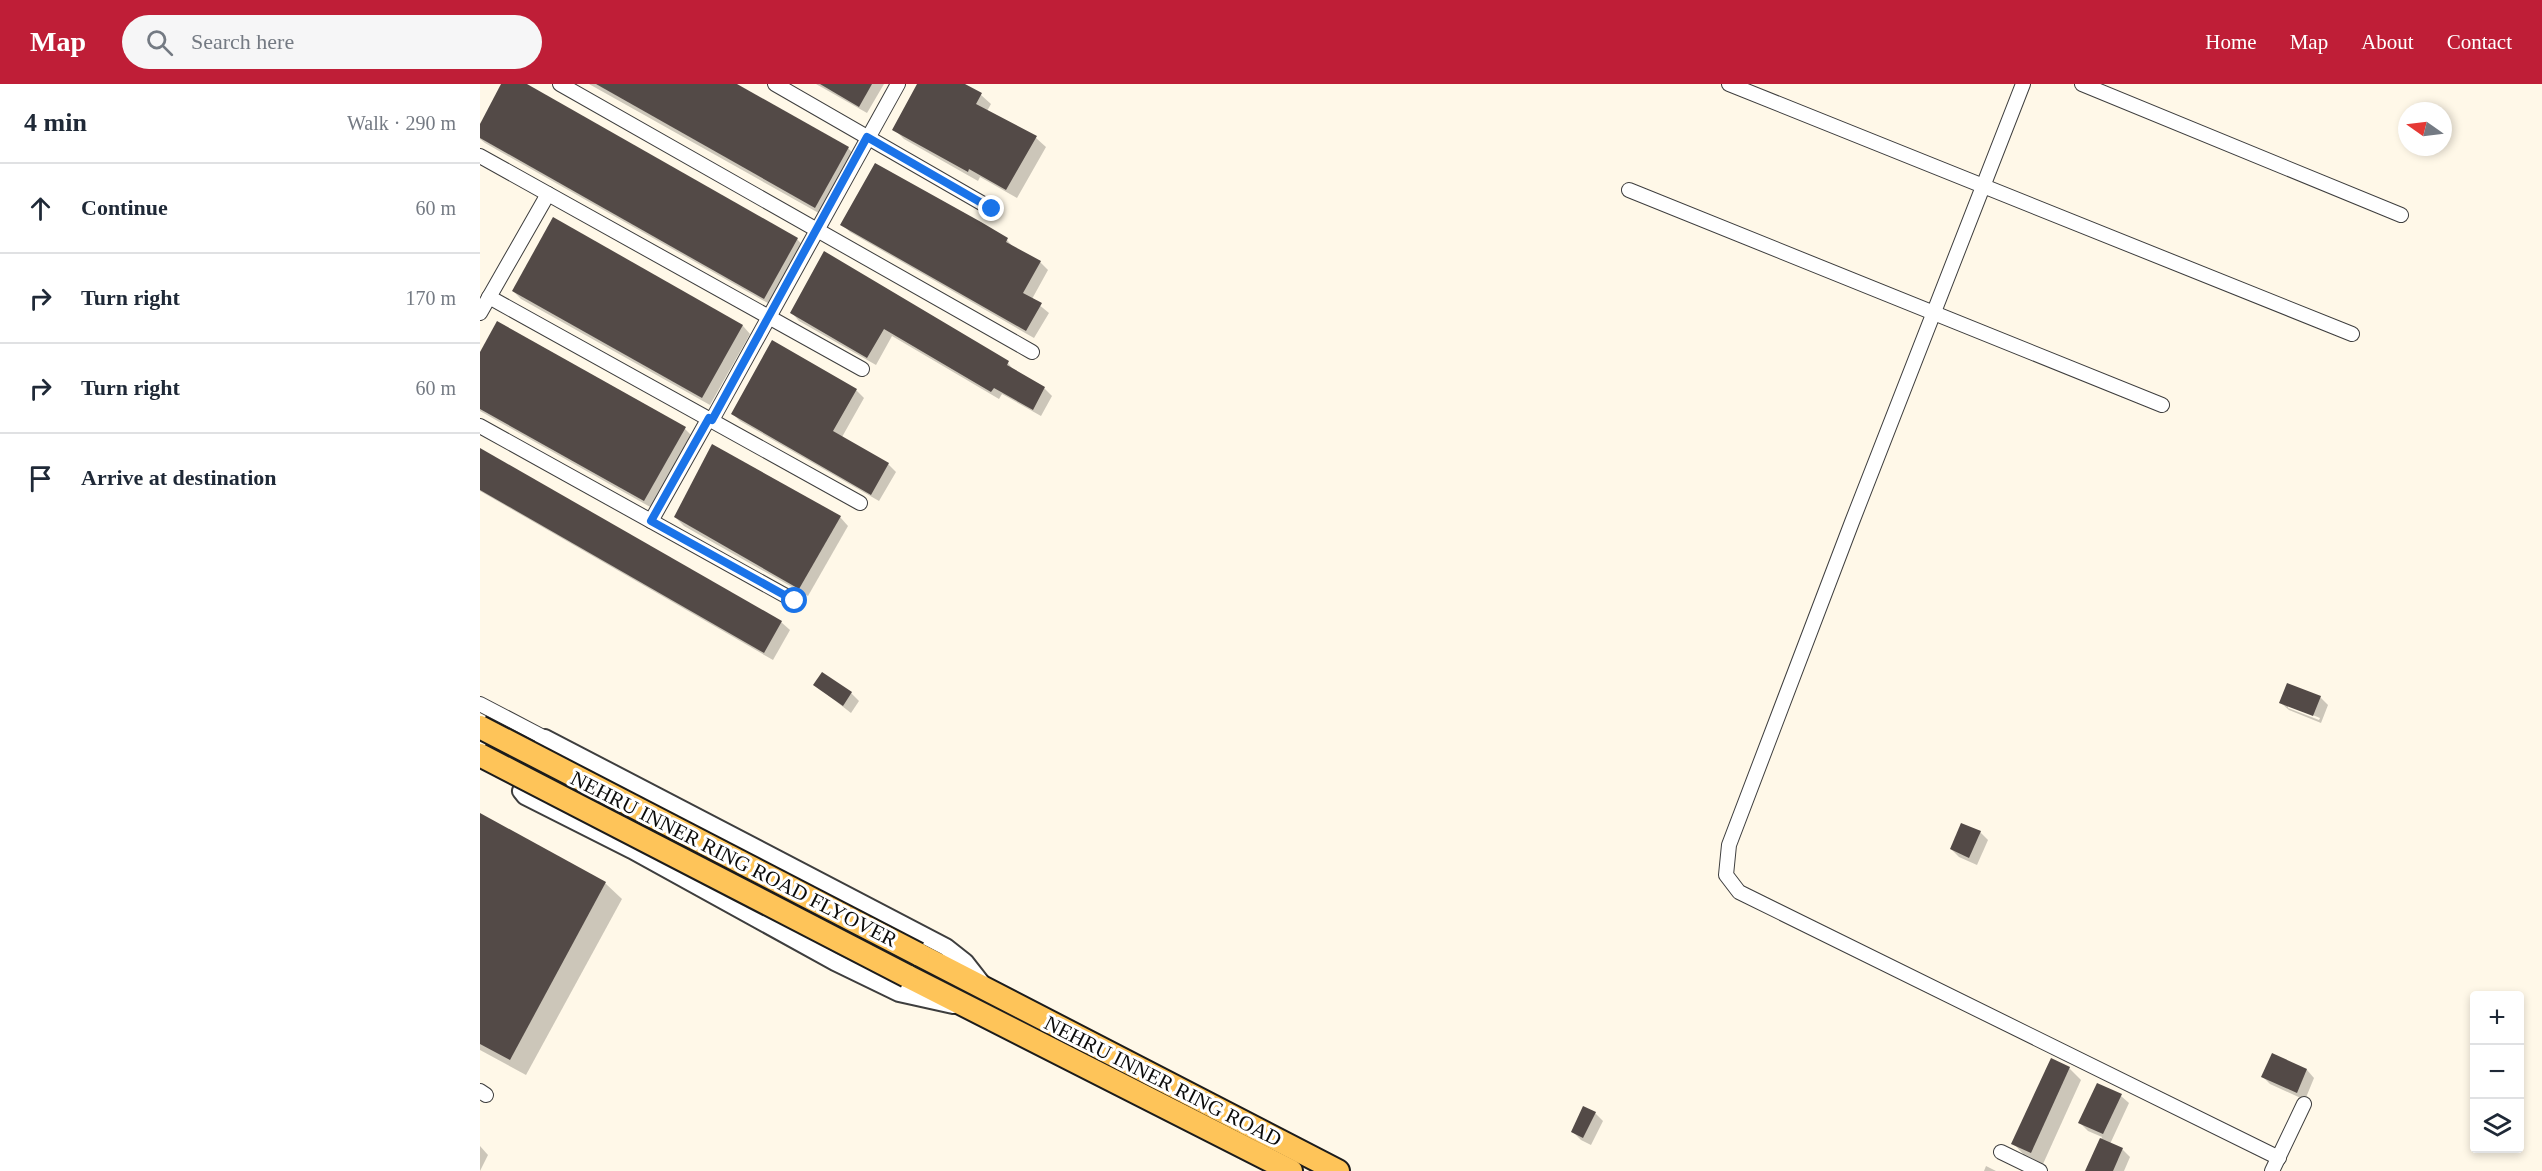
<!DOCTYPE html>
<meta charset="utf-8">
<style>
:root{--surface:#fff;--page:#f6f6f7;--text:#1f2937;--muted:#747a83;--line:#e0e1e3;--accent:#bf1e37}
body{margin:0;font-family:Georgia,serif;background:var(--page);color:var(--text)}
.controls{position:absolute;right:18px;bottom:18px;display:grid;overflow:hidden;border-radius:6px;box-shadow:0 3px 9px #0003}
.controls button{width:54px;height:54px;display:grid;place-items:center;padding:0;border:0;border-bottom:2px solid var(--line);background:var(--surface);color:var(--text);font:30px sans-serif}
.compass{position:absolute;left:1918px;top:18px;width:54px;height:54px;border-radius:50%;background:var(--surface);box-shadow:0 3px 9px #0003;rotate:284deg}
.stop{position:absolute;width:18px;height:18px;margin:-14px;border:4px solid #1a73e8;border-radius:50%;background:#fff}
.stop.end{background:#1a73e8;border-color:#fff;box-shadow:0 2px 6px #0008}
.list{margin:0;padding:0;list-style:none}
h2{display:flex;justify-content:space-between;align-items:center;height:78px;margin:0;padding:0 24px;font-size:26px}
h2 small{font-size:20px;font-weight:400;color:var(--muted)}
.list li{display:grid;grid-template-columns:39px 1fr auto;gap:18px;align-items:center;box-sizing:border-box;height:90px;padding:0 24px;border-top:2px solid var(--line)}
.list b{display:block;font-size:22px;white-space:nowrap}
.list em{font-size:20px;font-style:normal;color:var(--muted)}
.icon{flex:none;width:33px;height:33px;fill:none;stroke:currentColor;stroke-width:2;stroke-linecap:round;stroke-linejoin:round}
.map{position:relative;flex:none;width:2062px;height:1087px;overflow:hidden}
header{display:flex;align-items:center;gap:36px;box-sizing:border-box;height:84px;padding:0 30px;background:var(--accent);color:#fff}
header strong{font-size:28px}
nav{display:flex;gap:33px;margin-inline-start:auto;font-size:21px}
.search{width:420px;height:54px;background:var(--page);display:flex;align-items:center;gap:15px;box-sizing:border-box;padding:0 21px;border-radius:33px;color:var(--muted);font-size:22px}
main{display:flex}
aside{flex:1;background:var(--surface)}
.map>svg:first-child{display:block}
</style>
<header>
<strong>Map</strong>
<div class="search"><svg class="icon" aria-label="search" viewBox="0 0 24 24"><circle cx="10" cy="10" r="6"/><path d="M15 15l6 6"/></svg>Search here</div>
<nav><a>Home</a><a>Map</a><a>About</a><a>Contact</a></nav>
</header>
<main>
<aside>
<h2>4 min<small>Walk · 290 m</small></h2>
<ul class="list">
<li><svg class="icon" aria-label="ahead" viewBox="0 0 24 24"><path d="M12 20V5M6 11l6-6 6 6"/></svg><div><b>Continue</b></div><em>60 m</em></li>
<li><svg class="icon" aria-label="right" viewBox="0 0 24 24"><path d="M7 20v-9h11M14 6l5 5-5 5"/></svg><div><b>Turn right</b></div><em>170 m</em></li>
<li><svg class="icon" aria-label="right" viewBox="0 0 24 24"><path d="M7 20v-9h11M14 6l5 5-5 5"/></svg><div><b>Turn right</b></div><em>60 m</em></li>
<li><svg class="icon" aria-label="arrive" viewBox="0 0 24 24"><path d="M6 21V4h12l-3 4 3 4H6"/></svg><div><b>Arrive at destination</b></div></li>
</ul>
</aside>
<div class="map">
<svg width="2062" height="1087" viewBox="0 0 2062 1087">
<rect width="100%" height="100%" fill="#fff8e8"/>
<g fill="#0003" fill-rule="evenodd">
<path d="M 23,0 L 43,0 L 317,155 L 325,164 L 293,222 L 5,59 L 0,55 L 0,43 Z"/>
<path d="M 109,0 L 253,0 L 368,64 L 376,73 L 344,132 Z"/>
<path d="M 336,0 L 404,0 L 387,29 Z"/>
<path d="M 439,0 L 482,0 L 501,11 L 511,20 L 507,27 L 556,54 L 566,63 L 537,114 L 500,93 L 498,97 L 424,55 L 414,45 Z"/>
<path d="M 362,140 L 527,156 L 534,164 L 560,178 L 568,186 L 552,215 L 569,229 L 554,254 L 370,148 Z"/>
<path d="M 345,169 L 528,279 L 535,288 L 564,304 L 572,312 L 561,332 L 522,310 L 519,315 L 412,252 L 396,281 L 319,237 L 312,229 Z"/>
<path d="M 33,207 L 263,242 L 270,250 L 230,321 L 41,215 Z"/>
<path d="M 0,271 L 205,345 L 212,352 L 172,424 L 0,327 Z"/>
<path d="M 376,306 L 384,314 L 362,353 L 408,380 L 416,388 L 399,417 L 260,337 L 252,329 Z"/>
<path d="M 0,365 L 301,538 L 310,546 L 293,576 L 0,407 Z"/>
<path d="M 195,433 L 360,433 L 368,442 L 328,512 L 204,442 Z"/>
<path d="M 335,601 L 371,609 L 379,617 L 371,629 Z"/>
<path d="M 1840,613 L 1848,621 L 1841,639 L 1809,626 L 1801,619 ZM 1808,621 L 1840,634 L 1839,636 L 1808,624 Z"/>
<path d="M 0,730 L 125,799 L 142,815 L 46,991 L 0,966 Z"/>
<path d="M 1500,748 L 1508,756 L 1497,781 L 1479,773 L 1471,765 Z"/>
<path d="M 1793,971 L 1827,986 L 1834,994 L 1825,1016 L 1790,1000 L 1783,993 Z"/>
<path d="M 1589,984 L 1601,996 L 1563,1080 L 1545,1072 L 1533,1059 Z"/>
<path d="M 1641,1012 L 1649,1019 L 1630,1060 L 1642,1065 L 1650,1073 L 1644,1087 L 1607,1087 L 1622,1053 L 1608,1047 L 1600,1039 Z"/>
<path d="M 1115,1029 L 1123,1037 L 1111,1061 L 1101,1056 L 1093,1048 Z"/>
<path d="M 0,1062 L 8,1071 L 0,1087 Z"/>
<path d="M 1506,1082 L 1516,1087 L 1504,1087 Z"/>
</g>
<g fill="#534a47">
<path d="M 21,0 L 47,0 L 318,154 L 284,215 L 0,54 L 0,40 Z"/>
<path d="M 116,0 L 257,0 L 369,63 L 335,124 Z"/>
<path d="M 340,0 L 392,0 L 379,23 Z"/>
<path d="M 437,0 L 485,0 L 502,9 L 496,20 L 557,52 L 526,106 L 489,85 L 488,88 L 412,46 Z"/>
<path d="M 395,79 L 501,138 L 528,154 L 526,158 L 561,177 L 543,209 L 562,219 L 546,247 L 360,141 Z"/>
<path d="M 73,133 L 263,241 L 222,314 L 32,207 Z"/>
<path d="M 344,167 L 529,277 L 527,281 L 565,303 L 553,326 L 514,304 L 511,308 L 404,245 L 387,274 L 310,229 Z"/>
<path d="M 17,237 L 206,343 L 164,417 L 0,325 L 0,268 Z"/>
<path d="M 292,256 L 377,305 L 353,347 L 409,379 L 391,411 L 251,330 Z"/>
<path d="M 232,360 L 361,432 L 319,505 L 194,433 Z"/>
<path d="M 0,364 L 302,537 L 284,569 L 0,406 Z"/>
<path d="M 342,588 L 372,608 L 363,622 L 333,601 Z"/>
<path d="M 1807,599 L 1841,612 L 1833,632 L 1799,619 Z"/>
<path d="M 0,729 L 126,798 L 30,976 L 0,960 Z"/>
<path d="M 1481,739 L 1501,747 L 1489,774 L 1470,765 Z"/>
<path d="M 1792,969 L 1827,985 L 1817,1009 L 1781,993 Z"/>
<path d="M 1571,974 L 1590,983 L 1551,1069 L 1531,1060 Z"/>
<path d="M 1617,999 L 1642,1010 L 1623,1050 L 1598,1039 Z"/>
<path d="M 1103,1022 L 1116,1028 L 1103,1054 L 1091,1048 Z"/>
<path d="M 1620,1054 L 1643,1064 L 1633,1087 L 1605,1087 Z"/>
</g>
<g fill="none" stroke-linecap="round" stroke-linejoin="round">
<g stroke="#3e3e3e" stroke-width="16">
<g id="minor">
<path d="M 80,0 L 552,268"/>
<path d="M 295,0 L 512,125"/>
<path d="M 1249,0 L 1872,250"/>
<path d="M 1543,0 L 1372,438 L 1249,761 L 1246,791 L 1259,808 L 1799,1074"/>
<path d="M 1602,0 L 1921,131"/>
<path d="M 0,72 L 382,285"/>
<path d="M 1149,106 L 1682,321"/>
<path d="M 9,213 L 380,419"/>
<path d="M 0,229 L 68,110"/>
<path d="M 232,336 L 418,0"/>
<path d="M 0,342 L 315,517"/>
<path d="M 171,437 L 229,334"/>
<path d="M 0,620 L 65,654"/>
<path d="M 0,1007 L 6,1011"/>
<path d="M 1521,1068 L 1560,1087"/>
<path d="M 1792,1087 L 1824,1020"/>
</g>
</g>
<g stroke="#3e3e3e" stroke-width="20">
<path id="tertiary" d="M 473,921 L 419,909 L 355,878 L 152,766 L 45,712 L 41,707 L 65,654 L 466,863 L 485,878 L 503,901"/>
</g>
<g stroke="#1c1c1c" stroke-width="26">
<g id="primary">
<path d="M 438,870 L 858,1087"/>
<path d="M 427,892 L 811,1087"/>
</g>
</g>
<use href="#minor" stroke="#fff" stroke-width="14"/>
<use href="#tertiary" stroke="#fff" stroke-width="16"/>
<use href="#primary" stroke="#fec459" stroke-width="22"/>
<g stroke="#1c1c1c" stroke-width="26" stroke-linecap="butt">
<g id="primary-bridge">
<path d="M 0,643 L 438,870"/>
<path d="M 0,671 L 427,892"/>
</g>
</g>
<use href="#primary-bridge" stroke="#fec459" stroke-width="22"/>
</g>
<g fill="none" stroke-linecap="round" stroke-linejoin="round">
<path stroke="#1a73e8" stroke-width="8" d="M 315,517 L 171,437 L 229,334 L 232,336 L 387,53 L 512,125"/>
</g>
<g text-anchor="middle" stroke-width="6" stroke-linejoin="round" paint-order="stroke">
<g font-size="21" fill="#0b0b0b" stroke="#fff">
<text transform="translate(254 775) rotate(27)" y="7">NEHRU INNER RING ROAD FLYOVER</text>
<text transform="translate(683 997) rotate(27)" y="7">NEHRU INNER RING ROAD</text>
</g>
</g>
</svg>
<div class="controls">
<button>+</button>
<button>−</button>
<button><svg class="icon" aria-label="layers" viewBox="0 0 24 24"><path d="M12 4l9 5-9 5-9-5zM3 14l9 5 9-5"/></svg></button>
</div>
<svg class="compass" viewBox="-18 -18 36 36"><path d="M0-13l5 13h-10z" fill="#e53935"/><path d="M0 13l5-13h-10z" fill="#747a83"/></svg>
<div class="stop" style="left:315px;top:517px"></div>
<div class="stop end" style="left:512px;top:125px"></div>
</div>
</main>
